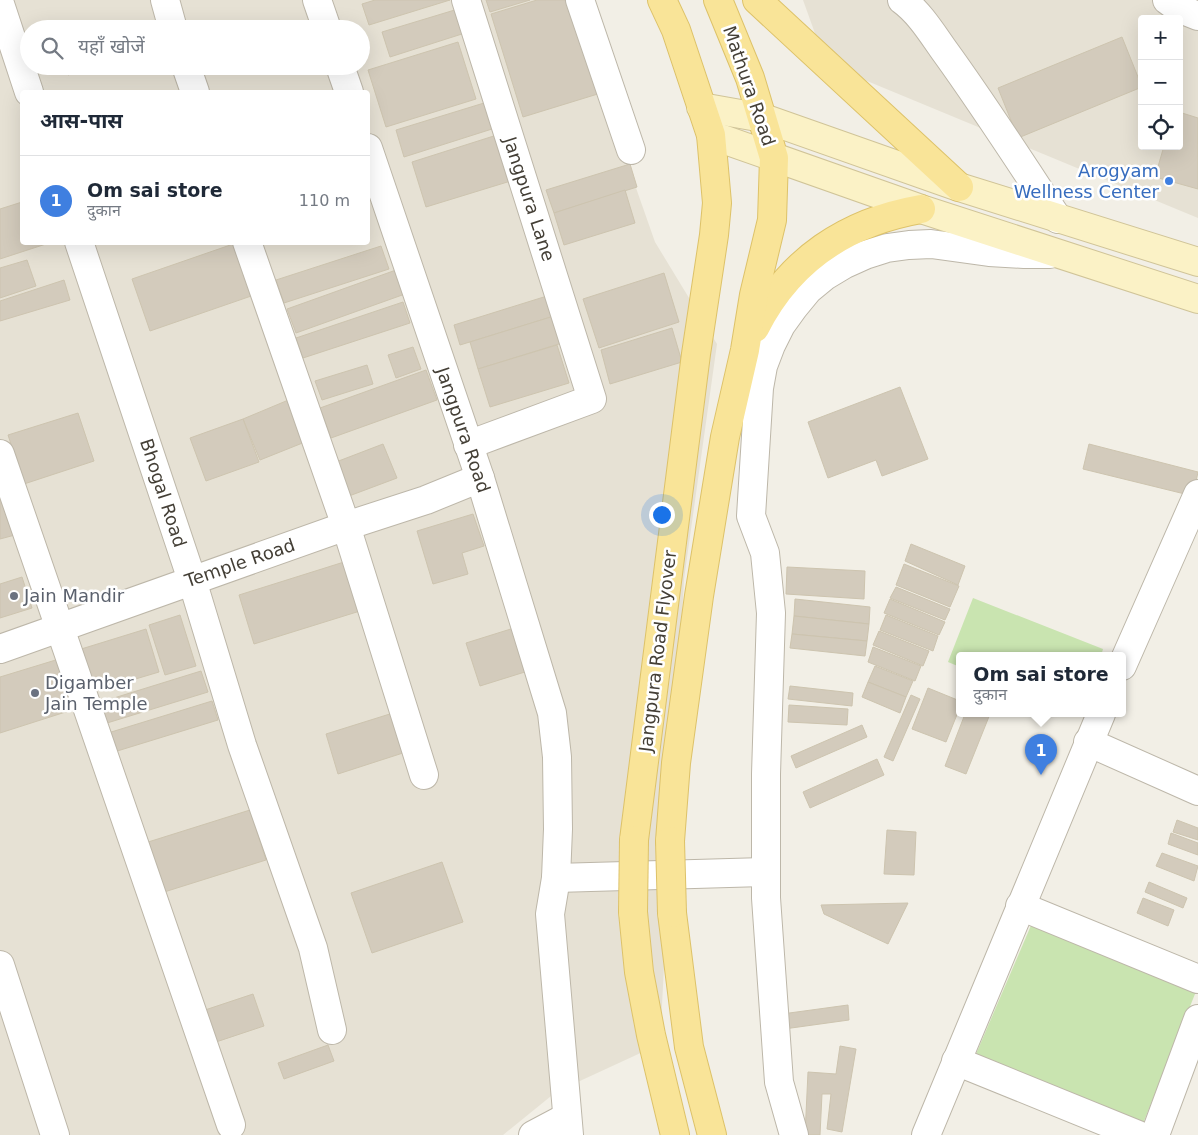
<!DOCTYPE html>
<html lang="hi">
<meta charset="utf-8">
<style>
:root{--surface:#fff;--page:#f6f6f7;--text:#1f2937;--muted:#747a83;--line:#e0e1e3;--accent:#2563eb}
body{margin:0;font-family:"DejaVu Sans","Noto Sans Devanagari",sans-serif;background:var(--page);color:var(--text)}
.controls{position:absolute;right:15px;top:15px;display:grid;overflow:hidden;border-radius:5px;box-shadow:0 5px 20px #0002}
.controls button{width:45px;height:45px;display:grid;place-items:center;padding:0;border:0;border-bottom:1px solid var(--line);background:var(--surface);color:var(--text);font:25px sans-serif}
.you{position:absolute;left:661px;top:514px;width:18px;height:18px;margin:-12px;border:4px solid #fff;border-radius:50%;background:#1a73e8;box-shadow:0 0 0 8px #1a73e833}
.badge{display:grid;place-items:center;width:32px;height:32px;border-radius:50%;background:var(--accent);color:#fff;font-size:16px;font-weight:700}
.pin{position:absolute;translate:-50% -41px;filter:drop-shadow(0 1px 2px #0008)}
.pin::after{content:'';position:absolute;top:26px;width:18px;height:15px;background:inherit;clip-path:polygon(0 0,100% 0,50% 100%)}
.popup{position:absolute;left:956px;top:652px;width:170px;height:65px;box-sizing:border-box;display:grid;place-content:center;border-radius:5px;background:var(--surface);filter:drop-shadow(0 1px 4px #0005);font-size:16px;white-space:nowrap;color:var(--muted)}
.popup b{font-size:19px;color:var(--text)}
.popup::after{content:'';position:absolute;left:50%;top:100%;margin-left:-10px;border:10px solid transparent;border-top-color:var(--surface)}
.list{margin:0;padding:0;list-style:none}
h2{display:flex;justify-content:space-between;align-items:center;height:65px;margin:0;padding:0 20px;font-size:21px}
h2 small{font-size:16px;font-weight:400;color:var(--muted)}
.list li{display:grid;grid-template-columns:32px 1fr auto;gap:15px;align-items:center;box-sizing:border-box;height:90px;padding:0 20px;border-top:1px solid var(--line)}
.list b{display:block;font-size:19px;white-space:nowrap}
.list p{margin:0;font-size:16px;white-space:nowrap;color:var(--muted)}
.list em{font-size:16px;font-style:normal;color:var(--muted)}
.icon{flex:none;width:28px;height:28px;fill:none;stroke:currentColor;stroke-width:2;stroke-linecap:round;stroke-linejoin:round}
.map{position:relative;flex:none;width:1198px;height:1135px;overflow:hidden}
.search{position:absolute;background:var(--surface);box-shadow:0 5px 20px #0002;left:20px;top:20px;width:350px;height:55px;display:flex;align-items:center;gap:12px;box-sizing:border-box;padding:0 18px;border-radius:28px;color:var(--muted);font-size:19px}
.panel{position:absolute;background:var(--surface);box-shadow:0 5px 20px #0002;left:20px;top:90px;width:350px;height:155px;border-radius:5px}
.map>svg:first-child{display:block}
</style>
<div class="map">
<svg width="1198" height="1135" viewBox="0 0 1198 1135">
<rect width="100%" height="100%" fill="#f2efe6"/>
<g fill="#e6e1d4" fill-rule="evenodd">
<path d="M 0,0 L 570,0 L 655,242 L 717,344 L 684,579 L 660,1044 L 556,1092 L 503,1135 L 0,1135 ZM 29,29 L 361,29 L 361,66 L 29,66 ZM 22,92 L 368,92 L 368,242 L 22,242 Z"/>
<path d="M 803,0 L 1198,0 L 1198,218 L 826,64 ZM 1142,19 L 1179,19 L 1179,146 L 1142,146 Z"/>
</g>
<g fill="#c9e4b0">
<path d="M 973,598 L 1103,649 L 1101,656 L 960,656 L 960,667 L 948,662 Z"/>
<path d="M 1032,923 L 1197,989 L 1142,1126 L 976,1054 Z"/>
</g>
<g fill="#d3cbbc" stroke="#cdc4af">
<path d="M 375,0 L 450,0 L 369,25 L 362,4 Z"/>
<path d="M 486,0 L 530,0 L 490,12 Z"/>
<path d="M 537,0 L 572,0 L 601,93 L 523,117 L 491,14 Z"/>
<path d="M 458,9 L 465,33 L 390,57 L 382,32 Z"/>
<path d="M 1122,37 L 1142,87 L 1018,138 L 998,88 Z"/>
<path d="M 458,42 L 476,99 L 386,127 L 368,70 Z"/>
<path d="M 65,66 L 93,66 L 68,75 Z"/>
<path d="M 484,103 L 492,129 L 404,157 L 396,130 Z"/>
<path d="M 1179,112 L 1198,118 L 1198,189 L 1155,177 L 1164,146 L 1179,146 Z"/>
<path d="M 500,134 L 514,180 L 426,207 L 412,162 Z"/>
<path d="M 630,164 L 637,187 L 554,213 L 546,190 Z"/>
<path d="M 625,190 L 635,223 L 564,245 L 554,213 Z"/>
<path d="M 22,202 L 22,242 L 52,242 L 0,259 L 0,209 Z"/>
<path d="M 239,242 L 257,294 L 150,331 L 132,279 Z"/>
<path d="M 381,246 L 389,269 L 284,303 L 276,280 Z"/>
<path d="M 27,260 L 36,286 L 0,298 L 0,268 Z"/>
<path d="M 396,270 L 405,294 L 296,333 L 287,309 Z"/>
<path d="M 664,273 L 679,322 L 599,348 L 583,299 Z"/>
<path d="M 64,280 L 70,300 L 0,321 L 0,301 Z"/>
<path d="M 547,296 L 554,316 L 460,345 L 454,325 Z"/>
<path d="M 403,302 L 410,323 L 303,358 L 296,338 Z"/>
<path d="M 554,316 L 562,343 L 478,369 L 470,342 Z"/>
<path d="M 672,328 L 682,362 L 610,384 L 601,350 Z"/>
<path d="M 557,345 L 569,383 L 490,407 L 478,369 Z"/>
<path d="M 413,347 L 421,369 L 396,378 L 388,355 Z"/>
<path d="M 367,365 L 373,384 L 322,400 L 315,381 Z"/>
<path d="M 426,370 L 437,400 L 331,438 L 320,408 Z"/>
<path d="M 900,387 L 928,459 L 882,476 L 876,460 L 828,478 L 808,422 Z"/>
<path d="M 298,396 L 315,438 L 260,460 L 243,419 Z"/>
<path d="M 78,413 L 94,461 L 24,484 L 8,435 Z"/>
<path d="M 243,419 L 259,462 L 206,481 L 190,438 Z"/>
<path d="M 383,444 L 397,478 L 349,496 L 336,462 Z"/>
<path d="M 1089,444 L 1198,472 L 1193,496 L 1083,469 Z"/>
<path d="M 3,498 L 15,535 L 0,539 L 0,499 Z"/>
<path d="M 473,514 L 484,546 L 462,553 L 468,574 L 433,584 L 417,531 Z"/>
<path d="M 911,544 L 965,566 L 958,585 L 905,561 Z"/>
<path d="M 344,562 L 360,611 L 254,644 L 239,595 Z"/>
<path d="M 904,564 L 959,586 L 950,607 L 896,585 Z"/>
<path d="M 787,567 L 865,571 L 864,599 L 786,594 Z"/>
<path d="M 22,577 L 32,608 L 0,618 L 0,584 Z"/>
<path d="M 896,587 L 950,609 L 945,620 L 890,598 Z"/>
<path d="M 795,599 L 870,607 L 869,624 L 794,616 Z"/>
<path d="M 890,599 L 945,622 L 939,635 L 884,613 Z"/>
<path d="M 180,615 L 196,666 L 165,675 L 149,625 Z"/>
<path d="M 886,615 L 938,636 L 933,651 L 880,630 Z"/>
<path d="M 794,616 L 869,624 L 867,641 L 792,634 Z"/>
<path d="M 514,628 L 528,671 L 480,686 L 466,643 Z"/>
<path d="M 146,629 L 159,672 L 92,692 L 78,650 Z"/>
<path d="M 879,631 L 929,651 L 923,666 L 873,645 Z"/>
<path d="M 792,634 L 867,641 L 865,656 L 790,648 Z"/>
<path d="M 873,647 L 921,666 L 915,681 L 868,662 Z"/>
<path d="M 59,659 L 75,709 L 0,733 L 0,677 Z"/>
<path d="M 875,666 L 913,681 L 906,697 L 868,682 Z"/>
<path d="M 201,671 L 208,692 L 107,723 L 101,702 Z"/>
<path d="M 868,682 L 906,697 L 900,713 L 862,697 Z"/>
<path d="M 790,686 L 853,693 L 852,706 L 788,699 Z"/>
<path d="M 928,688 L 960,701 L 960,707 L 946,742 L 912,729 Z"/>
<path d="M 911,695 L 920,699 L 893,761 L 884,757 Z"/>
<path d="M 212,701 L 218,720 L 114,752 L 108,733 Z"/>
<path d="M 789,705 L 848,709 L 847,725 L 788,722 Z"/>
<path d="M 393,713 L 406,752 L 338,774 L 326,734 Z"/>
<path d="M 965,714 L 990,714 L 966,774 L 945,766 Z"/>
<path d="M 862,725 L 867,737 L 796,768 L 791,756 Z"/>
<path d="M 877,759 L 884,775 L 810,808 L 803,792 Z"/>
<path d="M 250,810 L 266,860 L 161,893 L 145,843 Z"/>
<path d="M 1177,820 L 1198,828 L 1198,840 L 1173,832 Z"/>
<path d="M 887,830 L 916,832 L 914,875 L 884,874 Z"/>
<path d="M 1171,833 L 1198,843 L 1198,855 L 1168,844 Z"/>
<path d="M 1162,853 L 1198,866 L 1194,881 L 1156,866 Z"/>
<path d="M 442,862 L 463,922 L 372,953 L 351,893 Z"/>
<path d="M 1149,882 L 1187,898 L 1183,908 L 1145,892 Z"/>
<path d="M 1143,898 L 1174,910 L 1168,926 L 1137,913 Z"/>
<path d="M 908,903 L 888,944 L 824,914 L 821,905 Z"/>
<path d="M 253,994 L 264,1026 L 213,1043 L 202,1011 Z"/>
<path d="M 848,1005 L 849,1020 L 784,1029 L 782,1014 Z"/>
<path d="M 328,1045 L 334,1061 L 284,1079 L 278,1063 Z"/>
<path d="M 840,1046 L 856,1049 L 842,1132 L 827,1129 L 831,1094 L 822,1094 L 820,1135 L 805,1135 L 808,1072 L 836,1074 Z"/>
</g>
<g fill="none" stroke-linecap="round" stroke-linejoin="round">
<g stroke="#bdb7a9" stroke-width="30">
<g id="street">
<path d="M 165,0 L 173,29"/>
<path d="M 317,0 L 327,29"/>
<path d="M 466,0 L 592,399 L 468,445"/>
<path d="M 580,0 L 631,150"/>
<path d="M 902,0 C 920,13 933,35 946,53 C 985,107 1021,163 1058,219"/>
<path d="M 1167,0 L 1178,8 L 1198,16"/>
<path d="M 0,4 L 29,92"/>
<path d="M 186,66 L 195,92"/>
<path d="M 340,66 L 349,92"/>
<path d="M 368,148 L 480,478 L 552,713 L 557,757 L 558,829 L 556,878 L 550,914 L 569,1135"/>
<path d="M 79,242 L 192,580 L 242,745 L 313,948 L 332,1030"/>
<path d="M 247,242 L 346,526 L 424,775"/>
<path d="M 0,454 L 231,1125"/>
<path d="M 0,649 L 346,526 L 426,500 L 480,478"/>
<path d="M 1122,666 L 1198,494"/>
<path d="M 1088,742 L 1198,791"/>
<path d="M 556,878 L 766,872"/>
<path d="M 1020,906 L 1198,979"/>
<path d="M 0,965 L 55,1135"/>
<path d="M 956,1061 L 1138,1135"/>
<path d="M 533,1135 L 567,1117"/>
<path d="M 794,1135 L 779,1082 L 766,898 L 766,774 L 771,613 L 765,553 L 751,516 L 759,388 L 763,366 L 771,345 L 781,325 L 794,307 L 808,290 L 825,276 L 845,264 L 865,255 L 887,248 L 909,245 L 931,244 L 989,252 L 1024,254 L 1050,254"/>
<path d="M 926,1135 L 1101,714"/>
<path d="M 1155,1135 L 1198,1019"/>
</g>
</g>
<g stroke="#d0c498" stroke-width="30">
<g id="secondary">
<path d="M 701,107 L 763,118 L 959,187 L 1198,262"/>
<path d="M 711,135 L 921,209 L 1198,299"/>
</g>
</g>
<g stroke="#ddc269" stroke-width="30">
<g id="primary">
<path d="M 757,0 L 959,187"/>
<path d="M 755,328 C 789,260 847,222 921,209"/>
<path d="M 634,840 L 696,354 L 714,235 L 717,203 L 711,135 L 676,30 L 662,0"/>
<path d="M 670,841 L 676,763 L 699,596 L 725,437 L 745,350 L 754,295 L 772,220 L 774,158 L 750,78 L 718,0"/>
<path d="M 633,912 L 639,972 L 651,1035 L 675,1135"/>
<path d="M 672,913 L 689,1047 L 712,1135"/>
</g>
</g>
<use href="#street" stroke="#fff" stroke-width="28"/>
<use href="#secondary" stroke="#fbf2c6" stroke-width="28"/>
<use href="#primary" stroke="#f9e498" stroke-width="28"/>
<g stroke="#ddc269" stroke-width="30" stroke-linecap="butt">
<g id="primary-bridge">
<path d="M 670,841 L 672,913"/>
<path d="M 633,912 L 634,840"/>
</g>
</g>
<use href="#primary-bridge" stroke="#f9e498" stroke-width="28"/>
</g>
<circle fill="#3f7fe0" stroke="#fff" stroke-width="2" cx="1169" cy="181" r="5"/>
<g fill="#6b7280" stroke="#fff" stroke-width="2">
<circle cx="14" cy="596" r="5"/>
<circle cx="35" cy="693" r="5"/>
</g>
<g text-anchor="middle" stroke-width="5" stroke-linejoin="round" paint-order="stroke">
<g font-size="18" fill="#443f36" stroke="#fff">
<text transform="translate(749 86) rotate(71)" y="6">Mathura Road</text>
<text transform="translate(529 199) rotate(72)" y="6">Jangpura Lane</text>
<text transform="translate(463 430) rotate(71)" y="6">Jangpura Road</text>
<text transform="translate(163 493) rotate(72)" y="6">Bhogal Road</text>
<text transform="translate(240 563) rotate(-19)" y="6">Temple Road</text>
<text transform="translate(658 651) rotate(-83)" y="6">Jangpura Road Flyover</text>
</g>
<g font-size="18" fill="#366cbe" stroke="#fff" text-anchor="end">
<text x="1159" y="177">Arogyam<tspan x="1159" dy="21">Wellness Center</tspan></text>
</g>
<g font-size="18" fill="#5b616d" stroke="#fff" text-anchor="start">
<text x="24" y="602">Jain Mandir</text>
<text x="45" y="689">Digamber<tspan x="45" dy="21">Jain Temple</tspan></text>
</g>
</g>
</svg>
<div class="controls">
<button>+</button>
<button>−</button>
<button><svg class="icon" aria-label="locate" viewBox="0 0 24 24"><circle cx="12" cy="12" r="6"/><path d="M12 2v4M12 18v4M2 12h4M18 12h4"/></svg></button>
</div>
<div class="you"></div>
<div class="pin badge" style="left:1041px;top:775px;background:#3f7fe0">1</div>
<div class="popup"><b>Om sai store</b>दुकान</div>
<div class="search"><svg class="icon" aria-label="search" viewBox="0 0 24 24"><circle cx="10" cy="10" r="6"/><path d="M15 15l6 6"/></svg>यहाँ खोजें</div>
<section class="panel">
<h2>आस-पास<small></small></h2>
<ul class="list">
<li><span class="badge" style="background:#3f7fe0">1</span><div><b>Om sai store</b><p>दुकान</p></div><em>110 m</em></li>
</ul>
</section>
</div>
